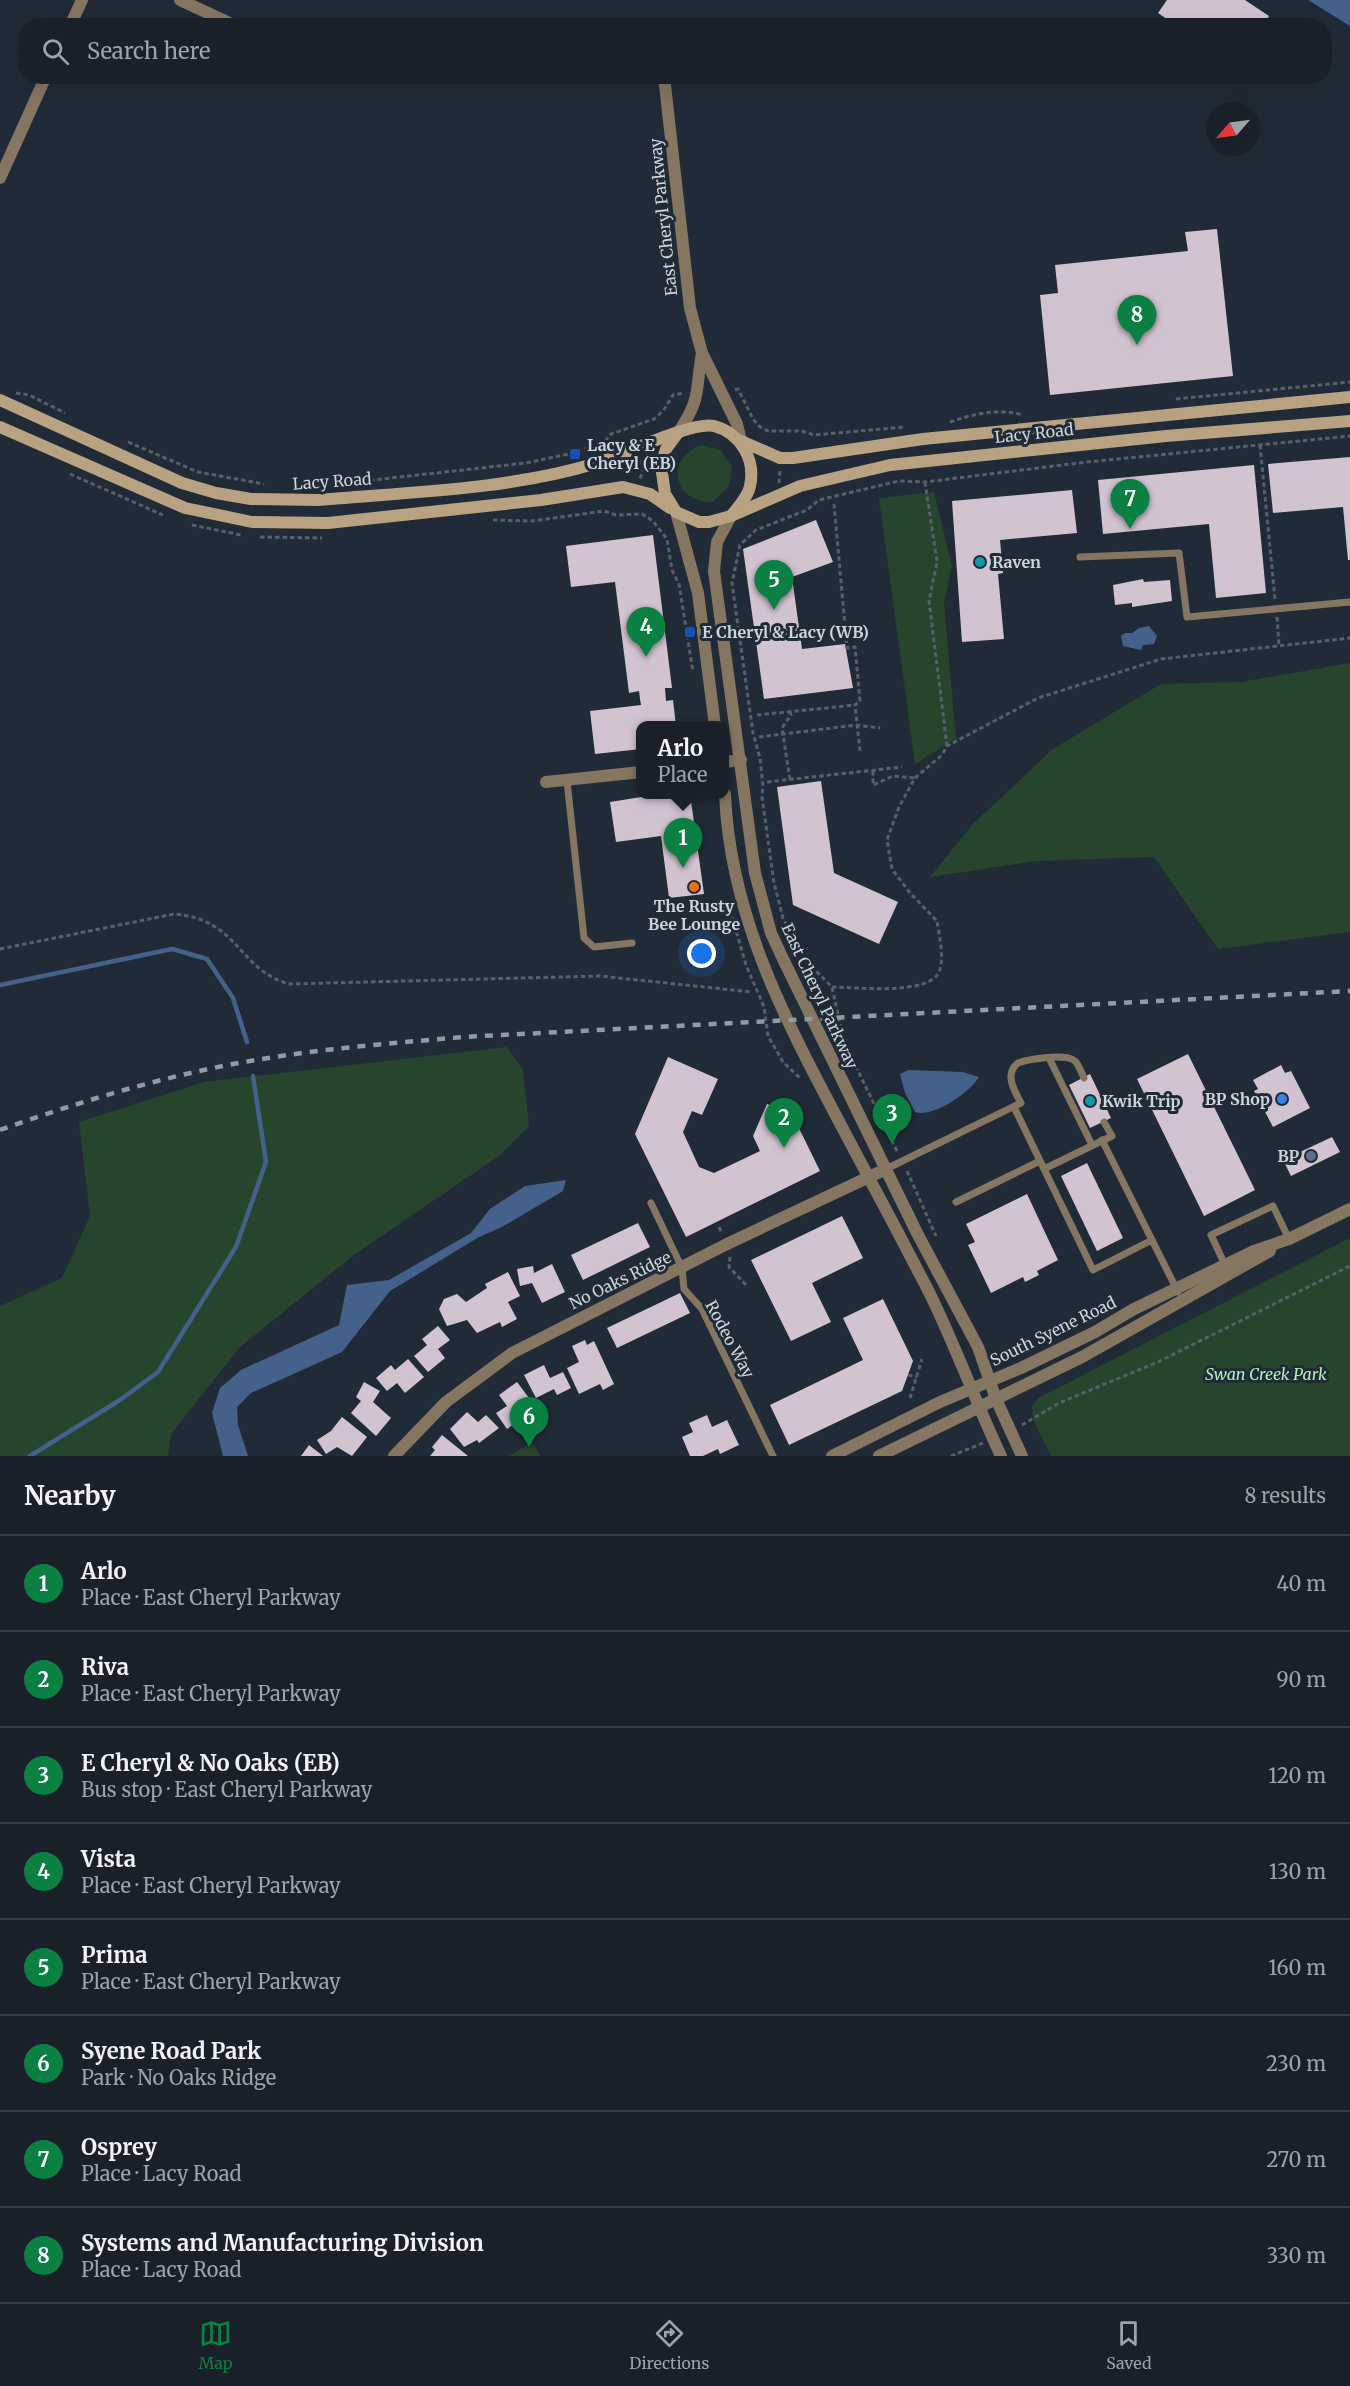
<!DOCTYPE html>
<meta charset="utf-8">
<style>
:root{--surface:#192029;--page:#222831;--text:#f1f3f6;--muted:#9fa3a8;--line:#373e46;--accent:#0b8043}
body{margin:0;font-family:Merriweather,serif;background:var(--page);color:var(--text)}
.compass{position:absolute;left:1206px;top:102px;width:54px;height:54px;border-radius:50%;background:var(--surface);box-shadow:0 6px 24px #0002;rotate:242deg}
.you{position:absolute;left:702px;top:954px;width:21px;height:21px;margin:-15px;border:4px solid #fff;border-radius:50%;background:#1a73e8;box-shadow:0 0 0 9px #1a73e833}
.badge{display:grid;place-items:center;width:39px;height:39px;border-radius:50%;background:var(--accent);color:#fff;font-size:20px;font-weight:700}
.pin{position:absolute;translate:-50% -50px;filter:drop-shadow(0 2px 3px #0008)}
.pin::after{content:'';position:absolute;top:32px;width:21px;height:18px;background:inherit;clip-path:polygon(0 0,100% 0,50% 100%)}
.popup{position:absolute;left:636px;top:721px;width:93px;height:78px;box-sizing:border-box;display:grid;place-content:center;border-radius:12px;background:var(--surface);filter:drop-shadow(0 2px 4px #0005);font-size:20px;white-space:nowrap;color:var(--muted)}
.popup b{font-size:22px;color:var(--text)}
.popup::after{content:'';position:absolute;left:50%;top:100%;margin-left:-12px;border:12px solid transparent;border-top-color:var(--surface)}
.list{margin:0;padding:0;list-style:none}
h2{display:flex;justify-content:space-between;align-items:center;height:78px;margin:0;padding:0 24px;font-size:26px}
h2 small{font-size:20px;font-weight:400;color:var(--muted)}
.list li{display:grid;grid-template-columns:39px 1fr auto;gap:18px;align-items:center;box-sizing:border-box;height:96px;padding:0 24px;border-top:2px solid var(--line)}
.list b{display:block;font-size:22px;white-space:nowrap}
.list p{margin:0;font-size:20px;white-space:nowrap;color:var(--muted)}
.list em{font-size:20px;font-style:normal;color:var(--muted)}
.icon{flex:none;width:33px;height:33px;fill:none;stroke:currentColor;stroke-width:2;stroke-linecap:round;stroke-linejoin:round}
.map{position:relative;flex:none;width:1350px;height:1456px;overflow:hidden}
.search{position:absolute;background:var(--surface);box-shadow:0 6px 24px #0002;left:18px;right:18px;top:18px;height:66px;display:flex;align-items:center;gap:15px;box-sizing:border-box;padding:0 21px;border-radius:24px;color:var(--muted);font-size:22px}
.sheet{height:846px;background:var(--surface)}
nav{display:flex;justify-content:space-around;align-items:center;box-sizing:border-box;height:84px;border-top:2px solid var(--line);background:var(--surface);font-size:16px;color:var(--muted)}
nav a{display:grid;justify-items:center;gap:3px}
nav .on{color:var(--accent)}
.map>svg:first-child{display:block}
</style>
<div class="map">
<svg width="1350" height="1456" viewBox="0 0 1350 1456">
<rect width="100%" height="100%" fill="#212b37"/>
<g fill="#27452d">
<path d="M 702,445 L 720,450 L 732,467 L 729,486 L 712,502 C 674,504 663,457 702,445 Z"/>
<path d="M 934,492 L 952,566 L 944,603 L 956,739 L 915,764 L 879,498 Z"/>
<path d="M 1350,663 L 1350,932 L 1218,949 L 1154,857 L 1036,861 L 930,877 L 972,825 L 1053,749 L 1161,684 L 1241,682 Z"/>
<path d="M 507,1047 L 523,1070 L 529,1126 L 499,1156 L 355,1254 L 240,1347 L 171,1434 L 168,1456 L 0,1456 L 0,1306 L 62,1278 L 90,1216 L 79,1122 L 204,1082 Z"/>
<path d="M 1350,1238 L 1350,1456 L 1051,1456 L 1033,1419 L 1032,1407 L 1038,1398 Z"/>
<path d="M 533,1442 L 540,1456 L 509,1456 Z"/>
</g>
<g fill="#43618b">
<path d="M 1308,0 L 1350,0 L 1350,26 Z"/>
<path d="M 1149,626 L 1157,636 L 1154,644 L 1143,645 L 1141,650 L 1123,646 L 1121,636 L 1125,633 L 1132,633 L 1139,628 Z"/>
<path d="M 908,1070 L 963,1072 L 979,1077 C 969,1093 933,1118 915,1112 L 905,1093 L 900,1074 Z"/>
<path d="M 566,1180 L 563,1191 L 502,1227 L 479,1237 L 390,1291 L 342,1352 L 251,1393 L 237,1407 L 238,1425 L 248,1456 L 223,1456 L 212,1413 L 220,1388 L 241,1370 L 339,1325 L 347,1285 L 389,1280 L 471,1233 L 490,1209 L 525,1186 Z"/>
</g>
<g fill="none" stroke-linecap="round" stroke-linejoin="round">
<g stroke="#43618b" stroke-width="4.5">
<path d="M 0,985 L 172,949 L 207,959 L 233,998 L 247,1042"/>
<path d="M 30,1456 L 120,1400 L 158,1372 L 236,1247 L 266,1162 L 253,1076"/>
</g>
</g>
<g fill="#d2c3d1">
<path d="M 1167,0 L 1245,0 L 1269,16 L 1263,26 L 1177,26 L 1158,13 Z"/>
<path d="M 1217,229 L 1233,376 L 1050,395 L 1040,295 L 1058,293 L 1055,265 L 1188,251 L 1185,232 Z"/>
<path d="M 1350,457 L 1350,560 L 1348,560 L 1343,507 L 1273,513 L 1268,464 Z"/>
<path d="M 1254,465 L 1266,593 L 1216,598 L 1209,524 L 1103,534 L 1098,480 Z"/>
<path d="M 1072,490 L 1077,533 L 1000,540 L 1003,573 L 998,574 L 1004,639 L 962,642 L 952,501 Z"/>
<path d="M 816,520 L 833,562 L 792,577 L 802,649 L 845,644 L 853,688 L 764,699 L 743,549 Z"/>
<path d="M 653,535 L 672,688 L 665,688 L 666,701 L 673,700 L 676,726 L 641,726 L 641,749 L 595,754 L 590,711 L 641,705 L 640,699 L 639,691 L 629,693 L 615,582 L 571,587 L 566,546 Z"/>
<path d="M 1143,579 L 1144,582 L 1170,580 L 1172,601 L 1132,607 L 1132,603 L 1115,605 L 1113,585 Z"/>
<path d="M 821,781 L 834,873 L 898,902 L 879,944 L 793,905 L 777,787 Z"/>
<path d="M 660,794 L 690,794 L 704,894 L 669,898 L 661,836 L 616,842 L 610,802 Z"/>
<path d="M 1188,1054 L 1255,1190 L 1204,1216 L 1137,1079 Z"/>
<path d="M 668,1057 L 718,1079 L 702,1115 L 692,1111 L 683,1132 L 699,1167 L 714,1173 L 760,1151 L 753,1136 L 767,1104 L 792,1114 L 820,1171 L 686,1237 L 635,1134 Z"/>
<path d="M 1281,1065 L 1285,1073 L 1291,1071 L 1310,1108 L 1273,1127 L 1254,1091 L 1258,1089 L 1253,1080 Z"/>
<path d="M 1090,1074 L 1111,1118 L 1090,1128 L 1069,1085 Z"/>
<path d="M 1332,1137 L 1340,1152 L 1291,1176 L 1283,1160 Z"/>
<path d="M 1087,1163 L 1123,1238 L 1097,1251 L 1061,1176 Z"/>
<path d="M 1027,1194 L 1058,1260 L 1037,1271 L 1039,1275 L 1025,1282 L 1023,1277 L 991,1293 L 968,1245 L 975,1242 L 966,1224 Z"/>
<path d="M 842,1216 L 863,1258 L 812,1283 L 831,1322 L 791,1341 L 751,1260 Z"/>
<path d="M 638,1223 L 650,1247 L 583,1280 L 571,1255 Z"/>
<path d="M 552,1264 L 565,1292 L 542,1303 L 532,1283 L 520,1286 L 517,1269 L 533,1266 L 534,1273 Z"/>
<path d="M 508,1272 L 520,1296 L 508,1302 L 517,1319 L 502,1327 L 500,1322 L 477,1333 L 467,1320 L 447,1326 L 439,1309 L 444,1299 L 457,1294 L 466,1302 L 487,1288 L 485,1284 Z"/>
<path d="M 680,1293 L 690,1313 L 617,1348 L 607,1328 Z"/>
<path d="M 883,1299 L 913,1361 L 902,1391 L 789,1445 L 770,1405 L 863,1360 L 843,1318 Z"/>
<path d="M 438,1326 L 450,1340 L 438,1349 L 445,1358 L 428,1372 L 414,1356 L 427,1345 L 422,1339 Z"/>
<path d="M 585,1340 L 587,1345 L 594,1341 L 614,1384 L 603,1390 L 600,1384 L 579,1394 L 567,1368 L 579,1362 L 572,1346 Z"/>
<path d="M 408,1359 L 424,1377 L 405,1393 L 397,1383 L 387,1391 L 376,1378 L 391,1365 L 395,1370 Z"/>
<path d="M 544,1365 L 550,1378 L 563,1372 L 571,1388 L 557,1395 L 554,1389 L 536,1398 L 524,1375 Z"/>
<path d="M 364,1382 L 380,1391 L 373,1402 L 391,1418 L 376,1436 L 351,1413 L 361,1401 L 356,1397 Z"/>
<path d="M 517,1382 L 532,1402 L 515,1414 L 520,1420 L 507,1429 L 496,1413 L 507,1406 L 499,1395 Z"/>
<path d="M 467,1412 L 478,1422 L 486,1415 L 499,1428 L 479,1443 L 477,1440 L 464,1447 L 450,1429 Z"/>
<path d="M 707,1415 L 712,1427 L 727,1420 L 739,1445 L 720,1454 L 718,1449 L 703,1456 L 690,1456 L 682,1437 L 693,1432 L 689,1423 Z"/>
<path d="M 342,1417 L 367,1437 L 352,1456 L 337,1447 L 326,1454 L 317,1440 L 331,1431 Z"/>
<path d="M 442,1435 L 468,1456 L 430,1456 L 435,1450 L 432,1447 Z"/>
<path d="M 309,1445 L 323,1456 L 301,1456 Z"/>
</g>
<g fill="none" stroke-linecap="round" stroke-linejoin="round">
<g stroke="#565f6a" stroke-width="3" stroke-dasharray="4.5 3" stroke-linecap="butt">
<path d="M 735,390 L 738,389 L 753,419 L 760,427 L 768,431 L 802,431 L 814,435 L 905,427"/>
<path d="M 16,393 L 29,395 L 65,413"/>
<path d="M 1176,399 L 1350,382"/>
<path d="M 950,422 C 973,414 999,408 1023,415"/>
<path d="M 128,442 L 198,472 L 264,484"/>
<path d="M 1260,445 L 1275,599"/>
<path d="M 640,460 L 643,470 L 640,479"/>
<path d="M 70,474 L 163,515"/>
<path d="M 355,482 L 526,463 L 569,454 L 604,443 L 611,434 L 654,419 L 663,411 L 673,395 L 684,393"/>
<path d="M 925,482 L 937,562 L 929,601 L 947,746"/>
<path d="M 779,483 L 780,469"/>
<path d="M 834,504 L 847,648 L 855,647 L 860,701 L 855,705 L 860,751"/>
<path d="M 493,520 L 532,521 L 604,511 L 616,515 L 642,514 L 653,521 L 667,539 L 672,570 L 679,584 L 693,672"/>
<path d="M 192,525 L 241,535"/>
<path d="M 260,537 L 322,538"/>
<path d="M 1277,617 L 1279,646"/>
<path d="M 790,711 L 791,715 L 782,728 L 790,780"/>
<path d="M 757,715 L 855,705"/>
<path d="M 759,737 L 856,725 L 880,728"/>
<path d="M 873,771 L 873,785 L 893,776 L 915,778"/>
<path d="M 767,782 L 902,767"/>
<path d="M 728,903 L 746,965 L 764,1007 L 768,1036 L 783,1062 L 800,1078"/>
<path d="M 0,949 L 174,914 C 239,919 237,969 289,984 L 600,976 L 752,992"/>
<path d="M 832,987 C 856,987 928,996 939,972 C 945,958 939,935 937,921 L 910,893 L 892,869 L 887,840 L 899,807 L 915,778 L 942,755 L 947,746 L 1038,698 L 1161,659 L 1350,638"/>
<path d="M 897,1151 L 844,1042 L 832,987 L 802,957 L 783,918 L 774,883 L 762,797 L 763,786 L 760,758 L 753,733 L 732,583 L 740,545 L 756,530 L 807,510 L 819,500 L 899,481 L 925,482 L 1087,462 L 1350,436"/>
<path d="M 907,1171 L 936,1236"/>
<path d="M 719,1227 L 722,1234"/>
<path d="M 730,1257 L 729,1267 L 748,1287"/>
<path d="M 908,1375 L 917,1377"/>
<path d="M 910,1398 L 922,1359"/>
<path d="M 1022,1425 L 1059,1403 L 1158,1362 L 1350,1266"/>
<path d="M 951,1456 L 983,1443"/>
</g>
<g stroke="#857662" stroke-width="7">
<path d="M 1080,557 L 1179,553 L 1187,617 L 1350,602"/>
<path d="M 567,781 L 584,938 L 594,947 L 632,943"/>
<path d="M 1049,1058 L 1092,1145"/>
<path d="M 1014,1107 L 1093,1270 L 1152,1240"/>
<path d="M 1102,1140 L 1178,1292"/>
<path d="M 886,1169 L 1021,1103 C 1014,1090 1004,1074 1018,1063 C 1029,1059 1066,1053 1075,1061 C 1079,1065 1081,1072 1084,1078"/>
<path d="M 1044,1169 L 1112,1136 L 1104,1122"/>
<path d="M 956,1202 L 1040,1161"/>
<path d="M 651,1203 L 682,1268 L 684,1289 L 702,1309 L 773,1456"/>
<path d="M 1226,1267 L 1211,1235 L 1273,1206 L 1289,1239"/>
</g>
<g stroke="#857662" stroke-width="12">
<path d="M 180,0 L 236,26"/>
<path d="M 70,26 L 82,0"/>
<path d="M 650,26 L 659,26"/>
<path d="M 664,76 L 690,308 L 702,353 L 737,424 L 741,441"/>
<path d="M 0,178 L 46,76"/>
<path d="M 678,433 C 702,397 695,392 702,353"/>
<path d="M 725,762 L 741,760"/>
<path d="M 546,782 L 641,772"/>
<path d="M 394,1456 L 446,1402 L 512,1353 L 727,1244 L 886,1169"/>
</g>
<g stroke="#857662" stroke-width="12">
<path d="M 676,512 L 698,593 L 715,726"/>
<path d="M 731,516 L 717,542 L 714,571 L 755,873 L 771,933 L 783,959 L 917,1233 L 978,1347 L 996,1399 L 1022,1456"/>
<path d="M 725,794 C 730,918 787,1023 843,1129 C 872,1183 900,1236 928,1290 C 955,1344 975,1401 1001,1456"/>
<path d="M 832,1456 L 940,1402 L 1021,1368 L 1095,1332 L 1134,1309 L 1254,1251 L 1289,1239 L 1350,1209"/>
<path d="M 879,1456 L 1082,1357 L 1270,1251"/>
</g>
<g stroke="#b9a281" stroke-width="12">
<path d="M 0,400 L 182,483 L 216,493 L 251,499 L 317,500 C 410,492 508,490 597,463 C 624,455 691,421 714,426 C 740,433 756,459 750,486 C 748,497 738,507 731,516"/>
<path d="M 0,427 L 185,508 L 252,522 L 328,523 L 541,500 L 623,487 L 650,494 L 670,508"/>
<path d="M 677,434 L 666,449 L 661,465 L 665,494 L 676,512 L 699,522 L 709,522 L 731,516 L 800,486 L 890,465 L 1166,436 L 1350,421"/>
<path d="M 741,441 L 780,458 L 793,458 L 923,439 L 1350,397"/>
</g>
<path stroke="#929aa3" stroke-width="4.5" stroke-dasharray="8 8" stroke-linecap="butt" d="M 0,1130 C 73,1104 148,1081 223,1066 C 303,1050 383,1044 463,1037 L 1350,991"/>
</g>
<g fill="#1a4fb4" stroke="#212b37" stroke-width="2">
<rect x="569" y="448" width="12" height="12" rx="3"/>
<rect x="684" y="626" width="12" height="12" rx="3"/>
</g>
<g fill="#0f9aa8" stroke="#212b37" stroke-width="2">
<circle cx="980" cy="562" r="6"/>
<circle cx="1090" cy="1101" r="6"/>
</g>
<circle fill="#e8710a" stroke="#212b37" stroke-width="2" cx="694" cy="887" r="6"/>
<circle fill="#3f7fe0" stroke="#212b37" stroke-width="2" cx="1282" cy="1099" r="6"/>
<circle fill="#5c6f8a" stroke="#212b37" stroke-width="2" cx="1311" cy="1156" r="6"/>
<g text-anchor="middle" stroke-width="6" stroke-linejoin="round" paint-order="stroke">
<g font-size="16" fill="#cdd4db" stroke="#212b37">
<text transform="translate(663 217) rotate(-96)" y="6">East Cheryl Parkway</text>
<text transform="translate(1034 433) rotate(-6)" y="6">Lacy Road</text>
<text transform="translate(332 481) rotate(-4)" y="6">Lacy Road</text>
<text transform="translate(820 996) rotate(65)" y="6">East Cheryl Parkway</text>
<text transform="translate(620 1280) rotate(-26)" y="6">No Oaks Ridge</text>
<text transform="translate(1053 1331) rotate(-26)" y="6">South Syene Road</text>
<text transform="translate(730 1339) rotate(62)" y="6">Rodeo Way</text>
</g>
<g font-size="16" font-weight="bold" fill="#cdd4db" stroke="#212b37" text-anchor="start">
<text x="587" y="451">Lacy &amp; E<tspan x="587" dy="18">Cheryl (EB)</tspan></text>
<text x="992" y="568">Raven</text>
<text x="702" y="638">E Cheryl &amp; Lacy (WB)</text>
<text x="694" y="912" text-anchor="middle">The Rusty<tspan x="694" dy="18">Bee Lounge</tspan></text>
<text x="1270" y="1105" text-anchor="end">BP Shop</text>
<text x="1102" y="1107">Kwik Trip</text>
<text x="1299" y="1162" text-anchor="end">BP</text>
</g>
<g font-size="16" font-style="italic" fill="#abf3b8" stroke="#212b37">
<text x="1266" y="1380">Swan Creek Park</text>
</g>
</g>
</svg>
<svg class="compass" viewBox="-18 -18 36 36"><path d="M0-13l5 13h-10z" fill="#e53935"/><path d="M0 13l5-13h-10z" fill="#9fa3a8"/></svg>
<div class="you"></div>
<div class="pin badge" style="left:683px;top:868px">1</div>
<div class="popup"><b>Arlo</b>Place</div>
<div class="pin badge" style="left:784px;top:1148px">2</div>
<div class="pin badge" style="left:892px;top:1144px">3</div>
<div class="pin badge" style="left:646px;top:657px">4</div>
<div class="pin badge" style="left:774px;top:610px">5</div>
<div class="pin badge" style="left:529px;top:1447px">6</div>
<div class="pin badge" style="left:1130px;top:529px">7</div>
<div class="pin badge" style="left:1137px;top:345px">8</div>
<div class="search"><svg class="icon" aria-label="search" viewBox="0 0 24 24"><circle cx="10" cy="10" r="6"/><path d="M15 15l6 6"/></svg>Search here</div>
</div>
<section class="sheet">
<h2>Nearby<small>8 results</small></h2>
<ul class="list">
<li><span class="badge">1</span><div><b>Arlo</b><p>Place · East Cheryl Parkway</p></div><em>40 m</em></li>
<li><span class="badge">2</span><div><b>Riva</b><p>Place · East Cheryl Parkway</p></div><em>90 m</em></li>
<li><span class="badge">3</span><div><b>E Cheryl &amp; No Oaks (EB)</b><p>Bus stop · East Cheryl Parkway</p></div><em>120 m</em></li>
<li><span class="badge">4</span><div><b>Vista</b><p>Place · East Cheryl Parkway</p></div><em>130 m</em></li>
<li><span class="badge">5</span><div><b>Prima</b><p>Place · East Cheryl Parkway</p></div><em>160 m</em></li>
<li><span class="badge">6</span><div><b>Syene Road Park</b><p>Park · No Oaks Ridge</p></div><em>230 m</em></li>
<li><span class="badge">7</span><div><b>Osprey</b><p>Place · Lacy Road</p></div><em>270 m</em></li>
<li><span class="badge">8</span><div><b>Systems and Manufacturing Division</b><p>Place · Lacy Road</p></div><em>330 m</em></li>
</ul>
</section>
<nav>
<a class="on"><svg class="icon" aria-label="map" viewBox="0 0 24 24"><path d="M3 6l6-2 6 2 6-2v14l-6 2-6-2-6 2zM9 4v14M15 6v14"/></svg>Map</a>
<a><svg class="icon" aria-label="directions" viewBox="0 0 24 24"><path d="M12 3l9 9-9 9-9-9zM9 14v-3h6M13 9l2 2-2 2"/></svg>Directions</a>
<a><svg class="icon" aria-label="saved" viewBox="0 0 24 24"><path d="M7 4h10v16l-5-4-5 4z"/></svg>Saved</a>
</nav>
